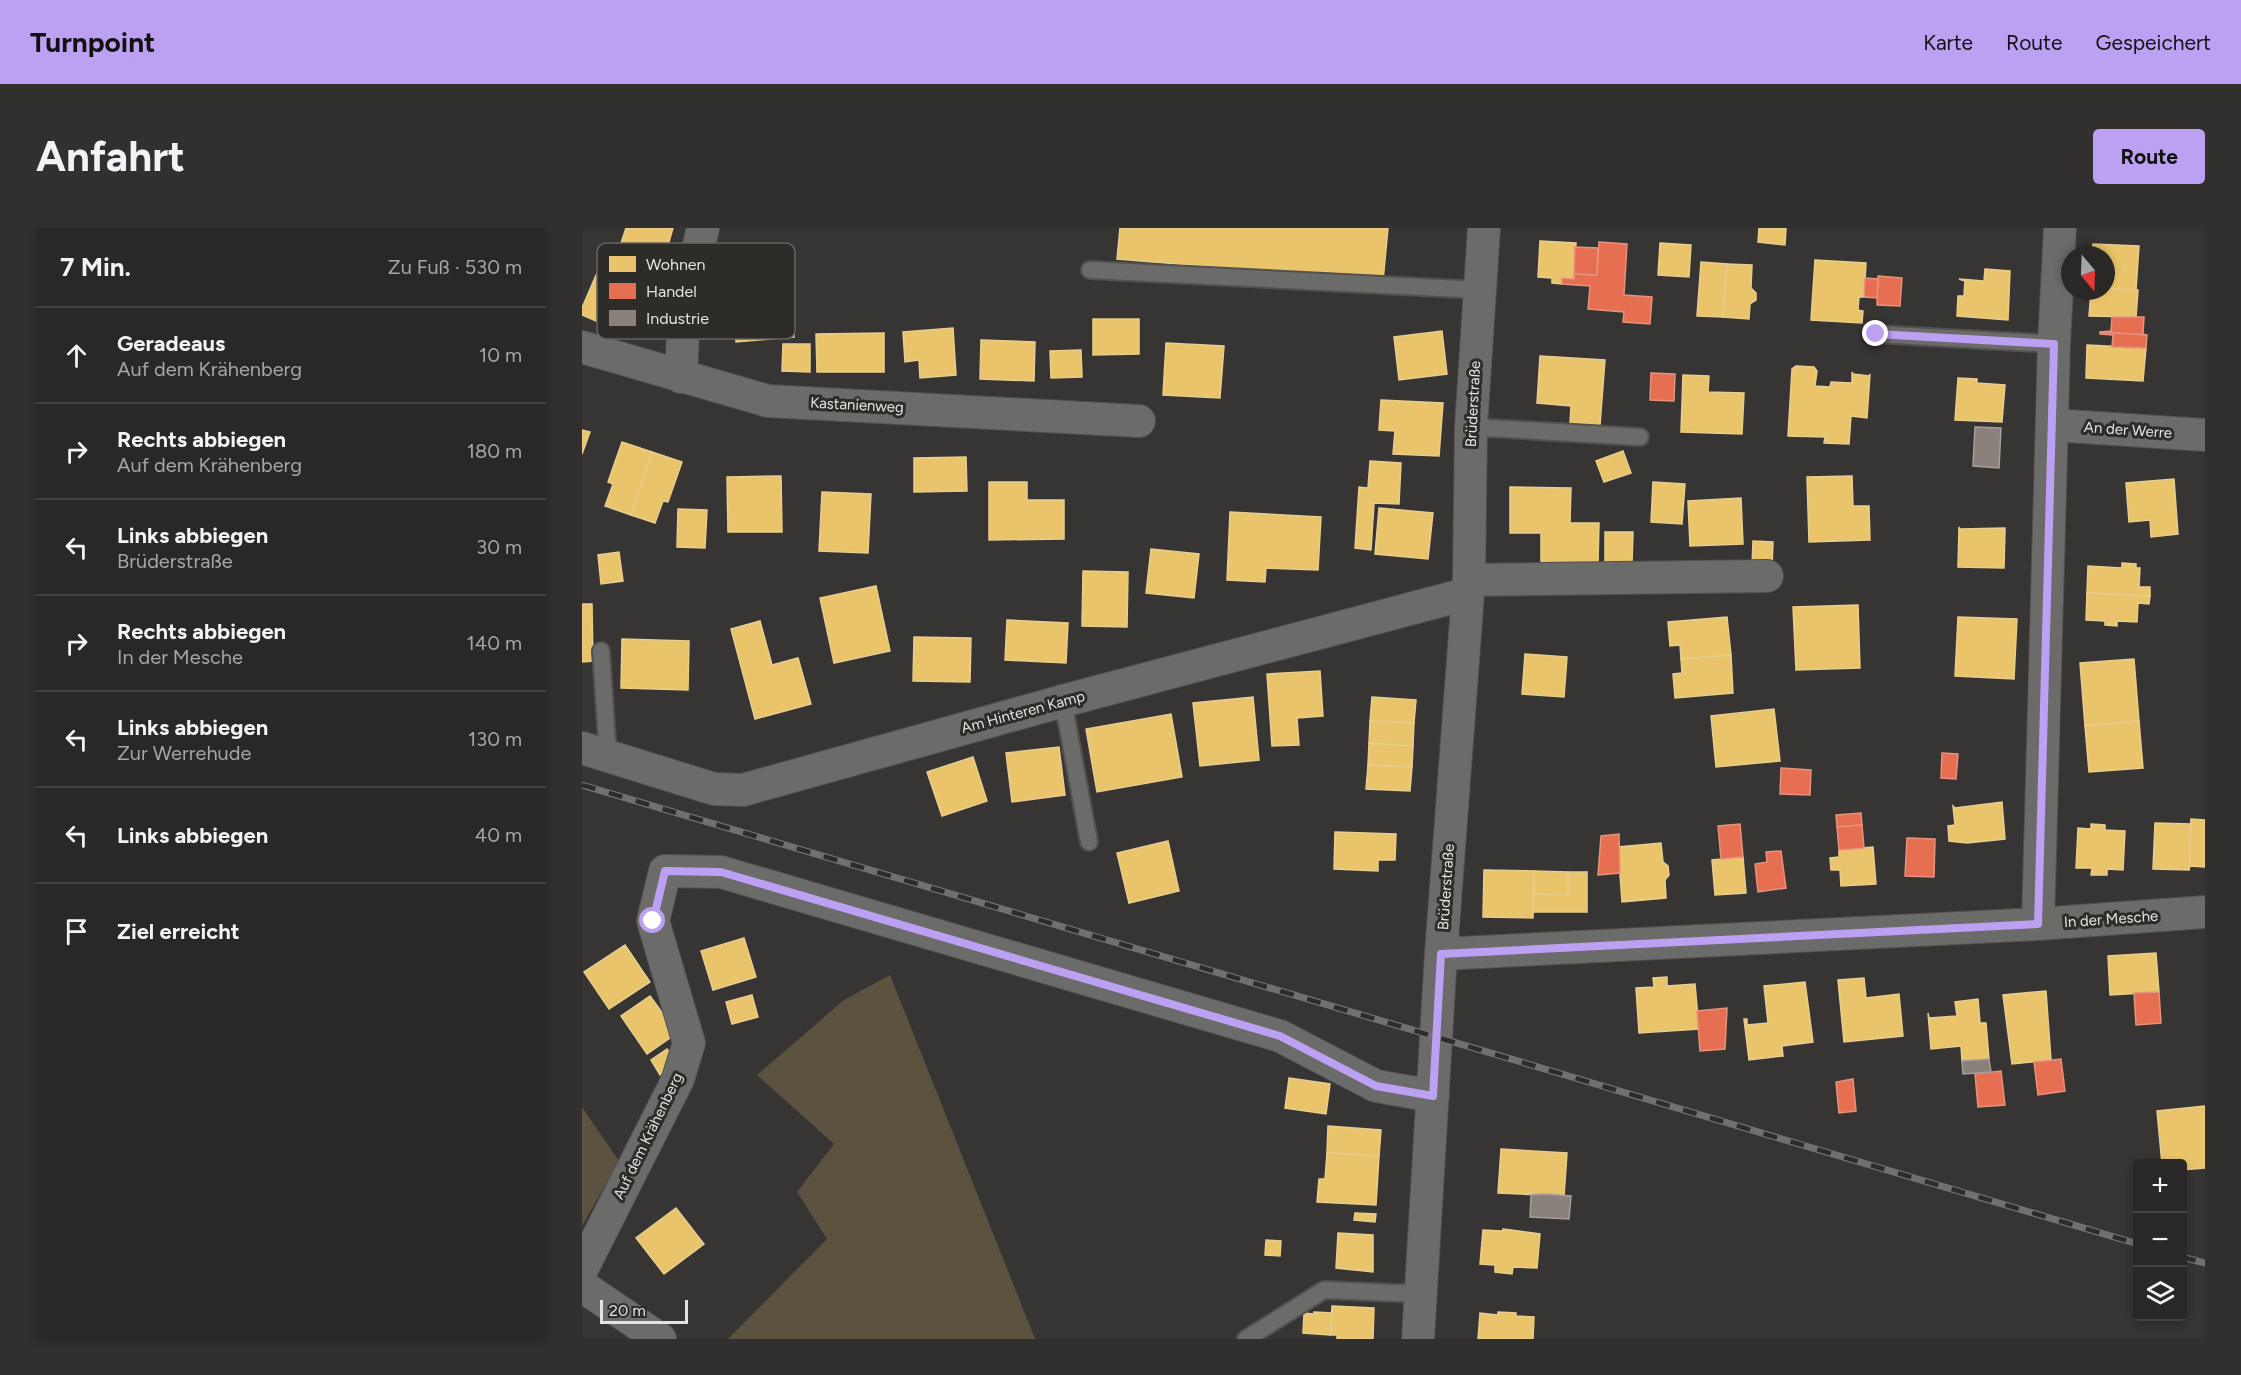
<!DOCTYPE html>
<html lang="de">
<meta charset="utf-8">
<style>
:root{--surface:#292826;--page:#31302e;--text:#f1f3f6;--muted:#a5a6a7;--line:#454443;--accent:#bca0f2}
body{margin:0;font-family:Figtree,sans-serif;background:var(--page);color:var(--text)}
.controls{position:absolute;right:18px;bottom:18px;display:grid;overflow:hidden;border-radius:6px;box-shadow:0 3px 9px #0003}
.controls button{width:54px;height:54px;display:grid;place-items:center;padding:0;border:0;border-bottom:2px solid var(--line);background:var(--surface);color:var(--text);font:30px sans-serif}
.compass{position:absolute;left:1479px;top:18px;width:54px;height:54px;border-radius:50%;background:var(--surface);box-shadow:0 3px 9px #0003;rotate:161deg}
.scale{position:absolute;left:18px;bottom:15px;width:88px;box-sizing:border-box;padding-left:6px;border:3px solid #e5e3e1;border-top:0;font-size:16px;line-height:21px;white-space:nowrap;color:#e5e3e1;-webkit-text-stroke:4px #2e2c28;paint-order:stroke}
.stop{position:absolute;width:18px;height:18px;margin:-14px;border:4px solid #bca0f2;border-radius:50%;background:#fff}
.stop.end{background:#bca0f2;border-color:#fff;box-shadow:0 2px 6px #0008}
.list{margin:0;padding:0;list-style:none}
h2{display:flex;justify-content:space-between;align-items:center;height:78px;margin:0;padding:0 24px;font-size:26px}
h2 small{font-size:20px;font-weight:400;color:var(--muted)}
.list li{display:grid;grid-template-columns:39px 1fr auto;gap:18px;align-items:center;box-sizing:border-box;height:96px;padding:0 24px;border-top:2px solid var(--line)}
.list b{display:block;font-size:22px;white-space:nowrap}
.list p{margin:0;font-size:20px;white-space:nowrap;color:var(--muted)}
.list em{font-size:20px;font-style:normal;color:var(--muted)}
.icon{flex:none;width:33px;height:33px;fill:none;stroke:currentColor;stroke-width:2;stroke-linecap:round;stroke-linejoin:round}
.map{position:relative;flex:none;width:1623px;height:1111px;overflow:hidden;border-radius:6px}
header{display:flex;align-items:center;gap:36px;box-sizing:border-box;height:84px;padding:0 30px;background:var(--accent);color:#111}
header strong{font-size:28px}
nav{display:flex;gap:33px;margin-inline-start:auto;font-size:21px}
.intro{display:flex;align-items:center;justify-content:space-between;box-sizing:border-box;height:144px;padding:0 36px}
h1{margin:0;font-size:42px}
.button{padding:15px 27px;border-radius:6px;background:var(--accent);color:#111;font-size:21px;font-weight:700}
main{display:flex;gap:36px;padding:0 36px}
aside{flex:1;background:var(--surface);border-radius:6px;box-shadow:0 3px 9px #0003}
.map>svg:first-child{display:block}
</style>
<header>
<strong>Turnpoint</strong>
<nav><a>Karte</a><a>Route</a><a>Gespeichert</a></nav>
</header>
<div class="intro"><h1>Anfahrt</h1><a class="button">Route</a></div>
<main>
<aside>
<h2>7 Min.<small>Zu Fuß · 530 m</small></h2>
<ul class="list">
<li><svg class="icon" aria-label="ahead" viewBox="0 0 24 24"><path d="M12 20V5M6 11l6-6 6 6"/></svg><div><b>Geradeaus</b><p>Auf dem Krähenberg</p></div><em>10 m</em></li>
<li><svg class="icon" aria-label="right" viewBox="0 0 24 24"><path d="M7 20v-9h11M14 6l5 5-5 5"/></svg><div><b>Rechts abbiegen</b><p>Auf dem Krähenberg</p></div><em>180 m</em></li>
<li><svg class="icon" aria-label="left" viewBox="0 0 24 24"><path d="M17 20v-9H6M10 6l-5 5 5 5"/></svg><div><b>Links abbiegen</b><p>Brüderstraße</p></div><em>30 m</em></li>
<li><svg class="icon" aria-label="right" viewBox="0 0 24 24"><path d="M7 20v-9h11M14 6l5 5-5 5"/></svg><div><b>Rechts abbiegen</b><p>In der Mesche</p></div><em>140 m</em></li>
<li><svg class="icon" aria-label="left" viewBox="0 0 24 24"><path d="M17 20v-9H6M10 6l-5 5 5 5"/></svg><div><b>Links abbiegen</b><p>Zur Werrehude</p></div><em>130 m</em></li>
<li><svg class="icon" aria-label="left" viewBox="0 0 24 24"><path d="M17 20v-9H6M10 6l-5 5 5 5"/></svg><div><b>Links abbiegen</b></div><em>40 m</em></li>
<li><svg class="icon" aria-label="arrive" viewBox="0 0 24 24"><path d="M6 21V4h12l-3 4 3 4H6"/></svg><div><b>Ziel erreicht</b></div></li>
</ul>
</aside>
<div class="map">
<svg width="1623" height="1111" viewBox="0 0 1623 1111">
<rect width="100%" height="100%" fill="#373533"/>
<g fill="#5c5240">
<path d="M 308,747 L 453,1111 L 146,1111 L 245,1011 L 215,964 L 252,916 L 175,847 L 262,772 Z"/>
<path d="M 0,879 L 37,933 L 0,998 Z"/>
</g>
<g fill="#e9c46a" stroke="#e8cd8e" stroke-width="1.5">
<path d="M 44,0 L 91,0 L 80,38 L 36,24 Z"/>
<path d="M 538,0 L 806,0 L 801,53 L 535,31 Z"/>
<path d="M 1177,0 L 1204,0 L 1203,17 L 1176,14 Z"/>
<path d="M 958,13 L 994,15 L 992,51 L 980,50 L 980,56 L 970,55 L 970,50 L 956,49 Z"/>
<path d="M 1078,15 L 1109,17 L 1107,49 L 1076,47 Z"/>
<path d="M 1511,16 L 1557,18 L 1554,62 L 1524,61 L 1524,27 L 1511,27 Z"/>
<path d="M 1233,32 L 1284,35 L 1282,69 L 1277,69 L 1276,82 L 1281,83 L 1280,95 L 1229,92 Z"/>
<path d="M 1119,34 L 1145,36 L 1141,89 L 1115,88 Z"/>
<path d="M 1145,36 L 1170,37 L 1169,60 L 1174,65 L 1174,72 L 1168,76 L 1167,91 L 1141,89 Z"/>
<path d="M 1403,41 L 1428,43 L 1426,92 L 1375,88 L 1376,68 L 1382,68 L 1383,53 L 1377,51 L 1402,53 Z"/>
<path d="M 206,44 L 212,109 L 154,114 L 149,50 Z"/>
<path d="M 15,45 L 65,67 L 47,107 L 0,87 L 0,80 Z"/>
<path d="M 1524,61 L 1556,62 L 1554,89 L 1507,88 L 1509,63 L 1524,63 Z"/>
<path d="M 511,91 L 557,91 L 557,126 L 511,127 Z"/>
<path d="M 371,100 L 374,147 L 338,150 L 337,132 L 323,134 L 321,104 Z"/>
<path d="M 860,103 L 865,146 L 817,152 L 812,109 Z"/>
<path d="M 302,105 L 302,144 L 235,144 L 234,106 Z"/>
<path d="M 399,112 L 453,114 L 452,153 L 398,151 Z"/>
<path d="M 584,115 L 642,118 L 638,170 L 581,167 Z"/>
<path d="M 201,116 L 228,116 L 228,144 L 200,143 Z"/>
<path d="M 1505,117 L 1564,120 L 1561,153 L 1504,150 Z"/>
<path d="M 499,122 L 500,149 L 469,150 L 468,123 Z"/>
<path d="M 958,128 L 1023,132 L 1018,197 L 988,195 L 989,178 L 955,175 Z"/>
<path d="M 1214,138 L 1232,139 L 1235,143 L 1233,158 L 1248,159 L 1249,154 L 1270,155 L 1270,144 L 1271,146 L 1287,148 L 1288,146 L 1285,190 L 1269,188 L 1267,216 L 1242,215 L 1243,209 L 1206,208 L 1210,141 Z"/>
<path d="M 1101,147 L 1127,148 L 1126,164 L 1162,165 L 1160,206 L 1099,204 Z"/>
<path d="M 1376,150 L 1395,151 L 1395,155 L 1423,157 L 1420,194 L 1373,192 Z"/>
<path d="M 799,172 L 861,175 L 857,228 L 811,226 L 813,203 L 797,202 Z"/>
<path d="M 0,202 L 8,204 L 0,226 Z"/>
<path d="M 40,214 L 70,224 L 49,287 L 23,278 L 31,256 L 26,254 Z"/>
<path d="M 1041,223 L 1049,245 L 1022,254 L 1014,233 Z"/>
<path d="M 70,224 L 100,234 L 86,274 L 81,273 L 73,295 L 49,287 Z"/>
<path d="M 384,229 L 385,263 L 332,264 L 332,230 Z"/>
<path d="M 788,233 L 819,235 L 817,276 L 792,275 L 789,322 L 773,320 L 777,259 L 786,260 Z"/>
<path d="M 199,248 L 200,304 L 146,304 L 145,249 Z"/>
<path d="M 1270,248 L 1271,278 L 1287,278 L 1288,312 L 1227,314 L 1225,249 Z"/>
<path d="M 1592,251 L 1596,306 L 1569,309 L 1568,292 L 1547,294 L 1544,255 Z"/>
<path d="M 407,254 L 445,254 L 445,272 L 482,272 L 482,311 L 407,312 Z"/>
<path d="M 1071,254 L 1103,256 L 1100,296 L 1069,294 Z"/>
<path d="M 928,259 L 989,260 L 988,295 L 1017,295 L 1016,336 L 959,336 L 959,305 L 928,305 Z"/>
<path d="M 240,264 L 289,266 L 286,325 L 237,323 Z"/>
<path d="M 1159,270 L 1161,316 L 1108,318 L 1106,273 Z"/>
<path d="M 797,280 L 851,285 L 846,331 L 793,326 Z"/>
<path d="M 96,281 L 125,282 L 123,320 L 95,319 Z"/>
<path d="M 648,284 L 739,289 L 736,342 L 684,340 L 683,354 L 645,352 Z"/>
<path d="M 1377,299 L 1378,301 L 1423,300 L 1422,340 L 1376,339 Z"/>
<path d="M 1023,304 L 1051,304 L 1050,336 L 1023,335 Z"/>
<path d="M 1171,313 L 1191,314 L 1190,340 L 1170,339 Z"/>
<path d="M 569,321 L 617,326 L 612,370 L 564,365 Z"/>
<path d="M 37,324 L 41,353 L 19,356 L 16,327 Z"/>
<path d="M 1540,335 L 1554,336 L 1554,340 L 1558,340 L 1557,359 L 1568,359 L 1568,368 L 1505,365 L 1506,338 L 1540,340 Z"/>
<path d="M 501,343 L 546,344 L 545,399 L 500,398 Z"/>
<path d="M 294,358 L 308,423 L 252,435 L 238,370 Z"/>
<path d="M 1505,365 L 1568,368 L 1567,376 L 1556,375 L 1555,394 L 1535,393 L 1535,398 L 1523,397 L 1523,393 L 1504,392 Z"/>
<path d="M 0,376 L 10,376 L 11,433 L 0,434 Z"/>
<path d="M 1276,377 L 1278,440 L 1214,442 L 1211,379 Z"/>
<path d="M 1145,389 L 1149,427 L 1099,431 L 1098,417 L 1088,418 L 1086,394 Z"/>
<path d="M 1376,389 L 1435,391 L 1432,451 L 1373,448 Z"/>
<path d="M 425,392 L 486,395 L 484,435 L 423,432 Z"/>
<path d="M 178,393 L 190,437 L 216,430 L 229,476 L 173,491 L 149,401 Z"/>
<path d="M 332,409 L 389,410 L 388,454 L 331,453 Z"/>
<path d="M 40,411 L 107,413 L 106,462 L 39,460 Z"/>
<path d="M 943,426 L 985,429 L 982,469 L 940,466 Z"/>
<path d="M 1149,427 L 1151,465 L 1093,470 L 1091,446 L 1100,445 L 1099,431 Z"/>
<path d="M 1552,431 L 1557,493 L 1503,498 L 1498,435 Z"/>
<path d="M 738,443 L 741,488 L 715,490 L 717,517 L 690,518 L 685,446 Z"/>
<path d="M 671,469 L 677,532 L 618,538 L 611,475 Z"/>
<path d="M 790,469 L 834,472 L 832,495 L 788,493 Z"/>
<path d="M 1192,481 L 1198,533 L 1134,539 L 1129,488 Z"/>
<path d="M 589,486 L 600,549 L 515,564 L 504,501 Z"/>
<path d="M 788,493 L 832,495 L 831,518 L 787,515 Z"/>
<path d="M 1557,493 L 1561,540 L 1507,544 L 1503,498 Z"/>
<path d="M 787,515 L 831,518 L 830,539 L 786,537 Z"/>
<path d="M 477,519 L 483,567 L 430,574 L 424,525 Z"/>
<path d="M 391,529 L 405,573 L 360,588 L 345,544 Z"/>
<path d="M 786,537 L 830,539 L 828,563 L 784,561 Z"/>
<path d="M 1420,574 L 1423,611 L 1385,615 L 1367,613 L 1366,598 L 1373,597 L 1371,578 L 1373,580 Z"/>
<path d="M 1609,591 L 1623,592 L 1623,639 L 1608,638 L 1607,642 Z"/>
<path d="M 1573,595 L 1609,596 L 1607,642 L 1571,641 Z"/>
<path d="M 1509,596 L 1523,597 L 1523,602 L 1543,603 L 1541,642 L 1525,641 L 1525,647 L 1509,647 L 1510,640 L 1494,640 L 1496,600 L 1509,601 Z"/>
<path d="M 753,604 L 814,606 L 813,632 L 796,632 L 796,643 L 752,641 Z"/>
<path d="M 586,613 L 597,663 L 547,675 L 535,625 Z"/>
<path d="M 1079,615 L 1081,634 L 1086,638 L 1087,647 L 1083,652 L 1084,670 L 1040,674 L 1036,619 Z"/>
<path d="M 1291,619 L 1294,656 L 1259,658 L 1258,642 L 1249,642 L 1248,630 L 1257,629 L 1257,622 Z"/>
<path d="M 1161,629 L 1164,665 L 1133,667 L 1130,632 Z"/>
<path d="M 902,642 L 952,643 L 951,690 L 901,689 Z"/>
<path d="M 952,643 L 986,644 L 986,667 L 952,666 Z"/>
<path d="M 986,644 L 1005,644 L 1005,684 L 952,684 L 952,666 L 986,667 Z"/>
<path d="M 162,710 L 174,749 L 131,762 L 119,723 Z"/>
<path d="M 43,717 L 68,754 L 27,781 L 2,744 Z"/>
<path d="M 1574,725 L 1577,764 L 1528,767 L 1526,728 Z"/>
<path d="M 1085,749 L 1085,758 L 1113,756 L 1117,801 L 1057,805 L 1054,760 L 1072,759 L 1071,750 Z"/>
<path d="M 1282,750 L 1284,770 L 1317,766 L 1321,808 L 1262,814 L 1256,752 Z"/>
<path d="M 1223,754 L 1231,814 L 1200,818 L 1201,828 L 1167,832 L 1162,791 L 1165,791 L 1165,797 L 1186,795 L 1182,758 Z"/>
<path d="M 1464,763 L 1469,832 L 1430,836 L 1421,767 Z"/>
<path d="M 170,767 L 176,789 L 150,796 L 144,774 Z"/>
<path d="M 68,768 L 95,805 L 65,826 L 39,788 Z"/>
<path d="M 1396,771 L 1398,795 L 1404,795 L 1407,831 L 1380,833 L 1379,818 L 1349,821 L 1346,785 L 1347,790 L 1375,788 L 1373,774 Z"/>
<path d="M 85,821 L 95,836 L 78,847 L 69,832 Z"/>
<path d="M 707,850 L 748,856 L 744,886 L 703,880 Z"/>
<path d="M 1623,878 L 1623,940 L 1600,942 L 1600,936 L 1580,936 L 1575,883 Z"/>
<path d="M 746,898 L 799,902 L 797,928 L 745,925 Z"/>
<path d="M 919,921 L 985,925 L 982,968 L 916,965 Z"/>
<path d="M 745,925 L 797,928 L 794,977 L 735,974 L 737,951 L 743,951 Z"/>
<path d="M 94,980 L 122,1016 L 82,1046 L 54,1010 Z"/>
<path d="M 773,985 L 794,986 L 793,994 L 772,992 Z"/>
<path d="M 921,1001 L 958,1006 L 955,1040 L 931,1039 L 930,1046 L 913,1044 L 913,1037 L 898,1036 L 901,1002 L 921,1003 Z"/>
<path d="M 756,1005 L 791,1007 L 791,1044 L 754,1040 Z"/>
<path d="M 684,1012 L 699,1013 L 698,1028 L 683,1027 Z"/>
<path d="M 750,1078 L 792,1080 L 791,1111 L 755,1111 L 755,1107 L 748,1107 Z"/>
<path d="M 732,1084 L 750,1085 L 748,1107 L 721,1105 L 722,1085 L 732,1086 Z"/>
<path d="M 916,1084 L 934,1085 L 934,1088 L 952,1089 L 951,1111 L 896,1111 L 898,1085 L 916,1087 Z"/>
</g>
<g fill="#e76f51" stroke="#e6927c" stroke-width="1.5">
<path d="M 1017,14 L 1045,16 L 1042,67 L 1070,69 L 1068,96 L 1041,94 L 1042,84 L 1006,81 L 1008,58 L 980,56 L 980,50 L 992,51 L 992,46 L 1015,47 Z"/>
<path d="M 993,19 L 1016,20 L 1015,47 L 992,46 Z"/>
<path d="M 1296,48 L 1320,50 L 1318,78 L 1295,77 Z"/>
<path d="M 1283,50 L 1296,51 L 1295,70 L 1282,69 Z"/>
<path d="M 1530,89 L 1562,89 L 1561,106 L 1565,107 L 1518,104 L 1529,103 Z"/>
<path d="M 1518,104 L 1565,107 L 1564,120 L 1530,119 L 1531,107 L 1518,106 Z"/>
<path d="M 1069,145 L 1093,146 L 1092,173 L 1068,172 Z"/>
<path d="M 1360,525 L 1376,526 L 1374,551 L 1359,550 Z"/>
<path d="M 1199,540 L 1229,542 L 1228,567 L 1198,566 Z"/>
<path d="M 1279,585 L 1280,597 L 1255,599 L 1254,587 Z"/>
<path d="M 1158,596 L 1161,629 L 1139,631 L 1136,598 Z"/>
<path d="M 1280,597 L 1282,620 L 1257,622 L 1255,599 Z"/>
<path d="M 1037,606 L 1038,645 L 1016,647 L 1019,608 Z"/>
<path d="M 1325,610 L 1353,611 L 1352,649 L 1323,648 Z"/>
<path d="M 1199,623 L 1204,660 L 1176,664 L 1173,636 L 1185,634 L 1184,624 Z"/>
<path d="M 1577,764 L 1579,795 L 1554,797 L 1552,765 Z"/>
<path d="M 1145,780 L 1143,821 L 1118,823 L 1115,783 Z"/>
<path d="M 1479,831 L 1483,863 L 1456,867 L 1452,834 Z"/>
<path d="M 1419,843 L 1423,877 L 1396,879 L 1393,846 Z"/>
<path d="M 1271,851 L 1274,883 L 1257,885 L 1254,854 Z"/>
</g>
<g fill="#8a817c" stroke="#a59e9a" stroke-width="1.5">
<path d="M 1393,199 L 1419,200 L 1417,240 L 1391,238 Z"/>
<path d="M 1407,831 L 1409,844 L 1381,846 L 1380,833 Z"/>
<path d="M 962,966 L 989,968 L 987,991 L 948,989 L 949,967 Z"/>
</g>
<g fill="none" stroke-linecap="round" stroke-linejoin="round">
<g stroke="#525150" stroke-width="20">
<g id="lane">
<path d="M 508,42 L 898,62"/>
<path d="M 1294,106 L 1472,116"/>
<path d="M 889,199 L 1058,209"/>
<path d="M 19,423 L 26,528"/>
<path d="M 481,473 L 507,614"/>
<path d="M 664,1111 L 742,1062 L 838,1066"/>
</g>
</g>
<g stroke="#525150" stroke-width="34">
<g id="street">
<path d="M 0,119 L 186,173 L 557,193"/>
<path d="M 99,149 L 102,80 L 121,0"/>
<path d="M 1470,197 L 1623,207"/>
<path d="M 887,352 L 1185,348"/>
<path d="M 0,520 L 132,561 L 161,562 L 481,473 L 884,366"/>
<path d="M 1456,696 L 1472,116 L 1478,0"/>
<path d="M 859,726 L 1456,696 L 1623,684"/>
<path d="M 0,1041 L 96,851 L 107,815 L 71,693 L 83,643 L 139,644 L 698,808 L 794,858 L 851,868"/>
<path d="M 0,1058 L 78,1111"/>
<path d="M 836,1111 L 859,726 L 887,352 L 889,199 L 902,0"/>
</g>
</g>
<use href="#lane" stroke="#6b6b69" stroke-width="16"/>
<use href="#street" stroke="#6b6b69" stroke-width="32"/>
<g stroke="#72706e" stroke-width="7">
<g id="rail">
<path d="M 0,557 L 1556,1016"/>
<path d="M 1600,1029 L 1623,1035"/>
</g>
</g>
<use href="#rail" stroke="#2e2c28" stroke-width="4.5" stroke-dasharray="14" stroke-linecap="butt"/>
</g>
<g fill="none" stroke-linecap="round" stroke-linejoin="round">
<path stroke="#bca0f2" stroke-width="8" d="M 71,693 L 83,643 L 139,644 L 698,808 L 794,858 L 851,868 L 859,726 L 1456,696 L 1472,116 L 1294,106"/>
</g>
<g text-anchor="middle" stroke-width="6" stroke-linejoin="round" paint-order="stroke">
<g font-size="15" fill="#e5e3e1" stroke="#2e2c28">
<text transform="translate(891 176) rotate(-87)" y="5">Brüderstraße</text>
<text transform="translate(275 177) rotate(3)" y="5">Kastanienweg</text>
<text transform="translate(1546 202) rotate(4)" y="5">An der Werre</text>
<text transform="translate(441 484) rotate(-15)" y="5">Am Hinteren Kamp</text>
<text transform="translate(864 659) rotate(-86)" y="5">Brüderstraße</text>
<text transform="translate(1529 691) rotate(-4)" y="5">In der Mesche</text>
<text transform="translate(66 908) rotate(-64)" y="5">Auf dem Krähenberg</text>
</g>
</g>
<rect x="15" y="15" width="198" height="96" rx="9" fill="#2e2c28" stroke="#656360" stroke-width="1.5"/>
<rect x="27" y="28" width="27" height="16" fill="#e9c46a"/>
<rect x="27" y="55" width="27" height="16" fill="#e76f51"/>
<rect x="27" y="82" width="27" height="16" fill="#8a817c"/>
<g font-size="16" fill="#e5e3e1">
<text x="64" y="42">Wohnen</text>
<text x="64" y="69">Handel</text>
<text x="64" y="96">Industrie</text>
</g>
</svg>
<div class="controls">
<button>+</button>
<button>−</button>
<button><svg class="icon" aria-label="layers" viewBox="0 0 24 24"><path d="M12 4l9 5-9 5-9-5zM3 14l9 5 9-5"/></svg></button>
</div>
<svg class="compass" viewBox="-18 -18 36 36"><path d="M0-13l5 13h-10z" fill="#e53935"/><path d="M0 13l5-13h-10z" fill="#a5a6a7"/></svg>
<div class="scale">20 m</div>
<div class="stop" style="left:71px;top:693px"></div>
<div class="stop end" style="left:1294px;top:106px"></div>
</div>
</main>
